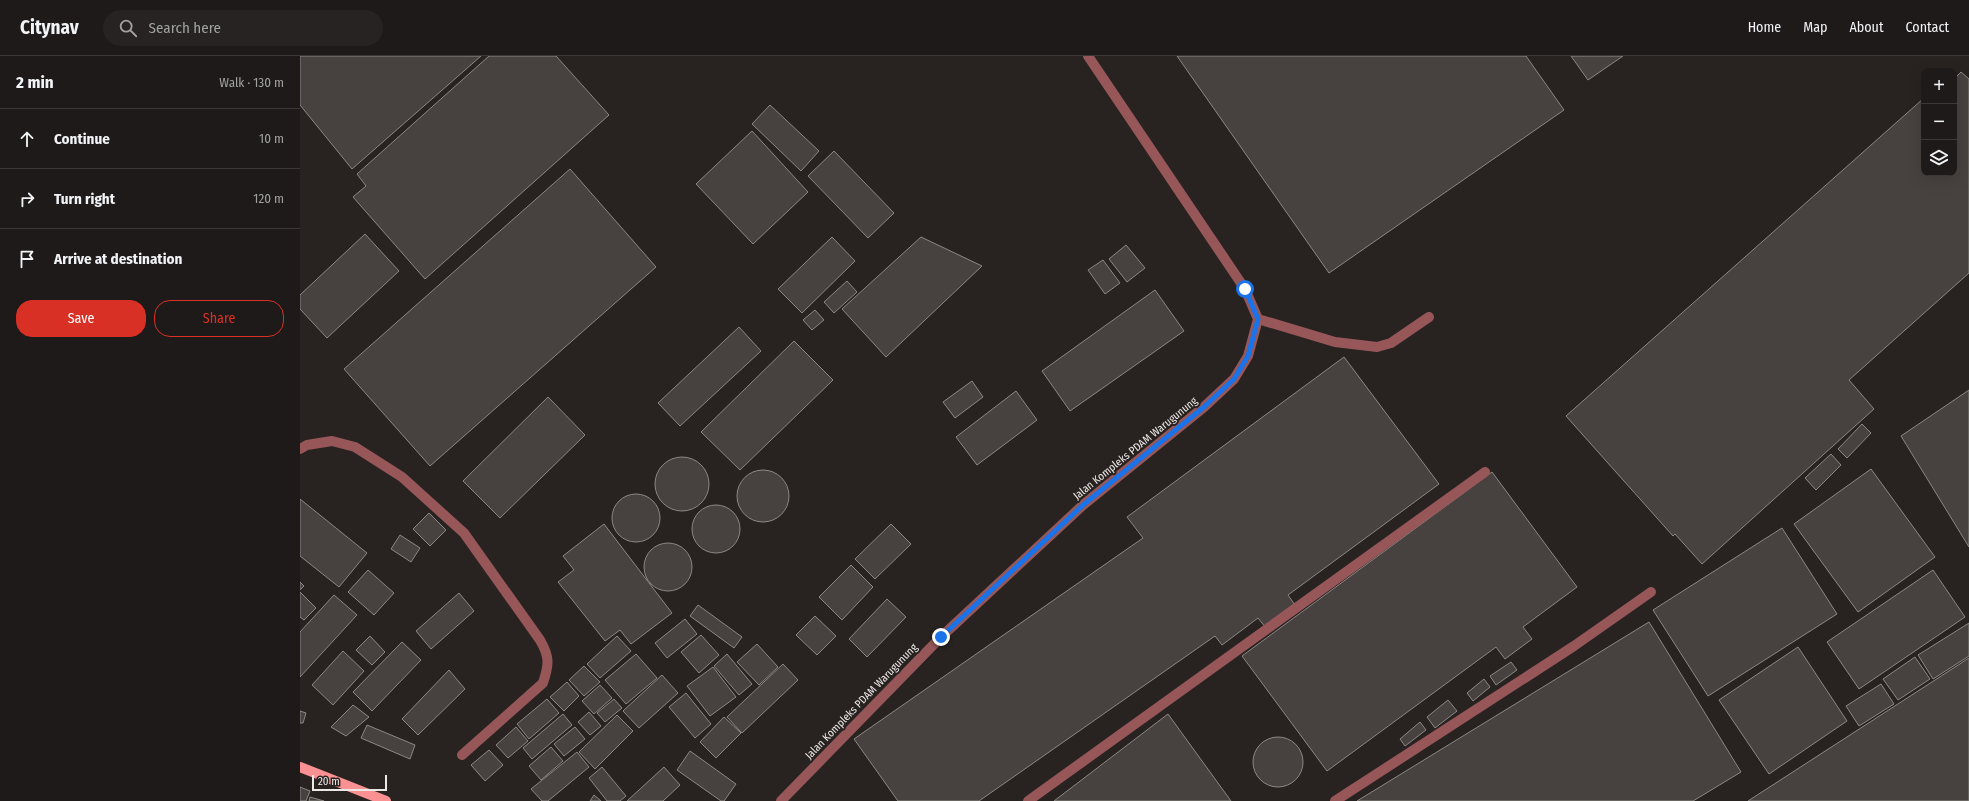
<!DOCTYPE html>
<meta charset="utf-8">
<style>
:root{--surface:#1e1a19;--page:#262322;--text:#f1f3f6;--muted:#a1a1a2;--line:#3c3838;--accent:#d93025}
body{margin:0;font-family:"Fira Sans Condensed",sans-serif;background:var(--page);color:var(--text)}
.controls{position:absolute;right:12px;top:12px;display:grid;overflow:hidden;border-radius:8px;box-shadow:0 4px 16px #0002}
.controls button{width:36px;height:36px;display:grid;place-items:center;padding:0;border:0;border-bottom:1px solid var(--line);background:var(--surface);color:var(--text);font:20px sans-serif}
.scale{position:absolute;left:12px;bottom:10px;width:75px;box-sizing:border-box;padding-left:4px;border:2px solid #ece8e7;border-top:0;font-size:11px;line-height:14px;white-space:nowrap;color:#ece8e7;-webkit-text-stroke:3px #282321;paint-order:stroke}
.stop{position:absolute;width:12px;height:12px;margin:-9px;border:3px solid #1a73e8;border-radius:50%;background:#fff}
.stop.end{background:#1a73e8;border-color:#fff;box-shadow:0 1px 4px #0008}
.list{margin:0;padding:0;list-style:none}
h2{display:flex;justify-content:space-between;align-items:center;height:52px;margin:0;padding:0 16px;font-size:17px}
h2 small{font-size:13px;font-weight:400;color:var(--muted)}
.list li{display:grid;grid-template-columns:26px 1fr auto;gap:12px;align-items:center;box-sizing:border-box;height:60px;padding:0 16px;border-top:1px solid var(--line)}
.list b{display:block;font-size:15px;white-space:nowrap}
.list em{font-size:13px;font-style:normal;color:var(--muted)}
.actions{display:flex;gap:8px;padding:12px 16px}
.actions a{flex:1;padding:9px 0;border:1px solid var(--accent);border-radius:16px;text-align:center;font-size:14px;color:var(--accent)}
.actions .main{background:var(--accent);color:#fff}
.icon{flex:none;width:22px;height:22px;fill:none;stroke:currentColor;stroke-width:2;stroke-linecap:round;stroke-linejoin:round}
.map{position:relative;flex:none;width:1669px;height:745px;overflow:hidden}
header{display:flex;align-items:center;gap:24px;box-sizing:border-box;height:56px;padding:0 20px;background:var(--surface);border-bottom:1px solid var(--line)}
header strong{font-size:19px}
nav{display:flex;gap:22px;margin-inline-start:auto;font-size:14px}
.search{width:280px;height:36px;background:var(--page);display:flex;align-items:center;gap:10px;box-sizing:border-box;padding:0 14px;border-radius:22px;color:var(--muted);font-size:15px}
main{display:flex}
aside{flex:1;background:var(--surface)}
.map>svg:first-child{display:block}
</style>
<header>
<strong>Citynav</strong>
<div class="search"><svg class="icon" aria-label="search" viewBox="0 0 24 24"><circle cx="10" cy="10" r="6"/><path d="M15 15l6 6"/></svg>Search here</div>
<nav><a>Home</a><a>Map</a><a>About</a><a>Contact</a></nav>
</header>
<main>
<aside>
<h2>2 min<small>Walk · 130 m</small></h2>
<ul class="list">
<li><svg class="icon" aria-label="ahead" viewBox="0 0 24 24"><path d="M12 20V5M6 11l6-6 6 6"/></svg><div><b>Continue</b></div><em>10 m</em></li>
<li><svg class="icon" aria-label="right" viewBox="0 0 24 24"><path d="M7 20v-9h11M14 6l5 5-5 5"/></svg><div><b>Turn right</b></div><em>120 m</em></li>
<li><svg class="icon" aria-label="arrive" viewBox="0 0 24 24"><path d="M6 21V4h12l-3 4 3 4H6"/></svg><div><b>Arrive at destination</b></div></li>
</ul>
<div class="actions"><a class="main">Save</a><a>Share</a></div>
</aside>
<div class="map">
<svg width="1669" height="745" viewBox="0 0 1669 745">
<rect width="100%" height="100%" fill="#282321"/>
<g fill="#47423f" stroke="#8d8884">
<path d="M 0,0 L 181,0 L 52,113 L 0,49 Z"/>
<path d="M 189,0 L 256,0 L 309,59 L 125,223 L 53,141 L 66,130 L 57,118 Z"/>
<path d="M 877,0 L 1226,0 L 1264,54 L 1029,217 Z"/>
<path d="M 1271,0 L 1323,0 L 1288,24 Z"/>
<path d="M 1661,16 L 1669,23 L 1669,217 L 1549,324 L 1574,353 L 1402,508 L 1375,478 L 1373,480 L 1266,360 L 1624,42 L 1624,117 L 1654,117 L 1654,23 Z"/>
<path d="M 470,49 L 519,95 L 501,115 L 452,68 Z"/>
<path d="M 452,75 L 508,136 L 453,188 L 396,128 Z"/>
<path d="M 534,95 L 594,157 L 568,182 L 508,120 Z"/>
<path d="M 270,113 L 356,211 L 130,410 L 44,313 Z"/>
<path d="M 65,178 L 99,215 L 27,282 L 0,253 L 0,239 Z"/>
<path d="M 532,181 L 555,205 L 502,257 L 478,233 Z"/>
<path d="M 621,181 L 682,210 L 586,301 L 542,253 Z"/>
<path d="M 826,189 L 845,212 L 827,226 L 809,203 Z"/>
<path d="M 803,204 L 820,227 L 805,238 L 788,214 Z"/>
<path d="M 547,225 L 557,236 L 534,257 L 524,246 Z"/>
<path d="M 855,234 L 884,275 L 770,355 L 742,315 Z"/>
<path d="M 515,254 L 524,264 L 512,274 L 503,264 Z"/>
<path d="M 439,271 L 461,295 L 380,370 L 358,347 Z"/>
<path d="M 494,285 L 533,324 L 440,414 L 401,376 Z"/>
<path d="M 1044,301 L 1139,428 L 988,539 L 995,549 L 966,572 L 958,562 L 922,589 L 915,580 L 679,745 L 598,745 L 554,683 L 843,482 L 827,461 Z"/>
<path d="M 672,325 L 683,341 L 655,362 L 643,346 Z"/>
<path d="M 1669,334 L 1669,491 L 1601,380 Z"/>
<path d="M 716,335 L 737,364 L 677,409 L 656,381 Z"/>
<path d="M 248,341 L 285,379 L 200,462 L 163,425 Z"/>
<path d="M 1562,368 L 1571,377 L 1547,402 L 1538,393 Z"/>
<path d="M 1531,398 L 1541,409 L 1516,434 L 1505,422 Z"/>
<circle cx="382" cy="428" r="27"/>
<path d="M 1571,413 L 1635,501 L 1558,556 L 1494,468 Z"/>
<circle cx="463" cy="440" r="26"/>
<path d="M 1192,416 L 1277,531 L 1223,571 L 1232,583 L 1205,603 L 1196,591 L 1027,715 L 942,600 Z"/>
<circle cx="336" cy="462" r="24"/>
<path d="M 0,443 L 67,497 L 39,531 L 0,500 Z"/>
<circle cx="416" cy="473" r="24"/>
<path d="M 129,457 L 146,474 L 130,490 L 113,473 Z"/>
<path d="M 304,468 L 372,557 L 331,588 L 320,574 L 305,585 L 258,526 L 274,514 L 263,500 Z"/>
<path d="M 591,468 L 611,488 L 575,523 L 555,503 Z"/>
<path d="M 1482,472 L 1537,558 L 1408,640 L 1353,554 Z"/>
<path d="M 100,479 L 120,492 L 111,506 L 91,493 Z"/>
<circle cx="368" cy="511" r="24"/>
<path d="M 551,509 L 573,531 L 542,564 L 519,541 Z"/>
<path d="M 68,514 L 94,537 L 74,559 L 48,536 Z"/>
<path d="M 1633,514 L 1665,561 L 1559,633 L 1527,586 Z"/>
<path d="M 0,526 L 4,530 L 0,534 Z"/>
<path d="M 0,536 L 16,552 L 4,564 L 0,561 Z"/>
<path d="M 159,537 L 174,555 L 131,593 L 116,575 Z"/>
<path d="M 34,539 L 57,559 L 0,621 L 0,576 Z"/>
<path d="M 587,543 L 606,561 L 567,601 L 549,583 Z"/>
<path d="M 398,549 L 442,581 L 434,592 L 390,560 Z"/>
<path d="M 515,560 L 536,580 L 517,599 L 496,579 Z"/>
<path d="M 385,563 L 397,578 L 367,602 L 355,587 Z"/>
<path d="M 1349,566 L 1441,716 L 1393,745 L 1057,745 Z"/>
<path d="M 1669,567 L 1669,600 L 1633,623 L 1618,599 Z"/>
<path d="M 401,579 L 419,599 L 399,617 L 381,596 Z"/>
<path d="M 70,580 L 85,596 L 72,609 L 56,594 Z"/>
<path d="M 317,580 L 331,595 L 300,622 L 287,608 Z"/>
<path d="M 102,586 L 121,604 L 72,655 L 53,636 Z"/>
<path d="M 457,588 L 478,611 L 459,629 L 437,606 Z"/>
<path d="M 1498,591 L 1547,665 L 1469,718 L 1419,644 Z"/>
<path d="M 43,595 L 64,615 L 33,649 L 12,629 Z"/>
<path d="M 336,598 L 357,622 L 326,648 L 305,624 Z"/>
<path d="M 427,598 L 452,628 L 439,639 L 414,610 Z"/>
<path d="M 1615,601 L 1630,623 L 1598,644 L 1583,623 Z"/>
<path d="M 1669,602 L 1669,745 L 1448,745 Z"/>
<path d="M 1211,606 L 1217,614 L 1196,629 L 1190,620 Z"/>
<path d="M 483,608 L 498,624 L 442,677 L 427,661 Z"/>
<path d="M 284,610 L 300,626 L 284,640 L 269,624 Z"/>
<path d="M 413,611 L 436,641 L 410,660 L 387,630 Z"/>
<path d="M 149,614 L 165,633 L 118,679 L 102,663 Z"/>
<path d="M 362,619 L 378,637 L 339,672 L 323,655 Z"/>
<path d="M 1184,623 L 1190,631 L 1173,645 L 1167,637 Z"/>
<path d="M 267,626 L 279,640 L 264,655 L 250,641 Z"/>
<path d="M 1581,628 L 1594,648 L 1559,670 L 1546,650 Z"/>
<path d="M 300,629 L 312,642 L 294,658 L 282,645 Z"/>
<path d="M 386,637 L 411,668 L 395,682 L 369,651 Z"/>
<path d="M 247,643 L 259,657 L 229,683 L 217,668 Z"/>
<path d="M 314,643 L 322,652 L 305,666 L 297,657 Z"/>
<path d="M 1148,644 L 1157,655 L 1135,672 L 1127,661 Z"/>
<path d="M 53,649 L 69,661 L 46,680 L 31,671 Z"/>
<path d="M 0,655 L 6,657 L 3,667 L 0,667 Z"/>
<path d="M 289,656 L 301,670 L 290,679 L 278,666 Z"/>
<path d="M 263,658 L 272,669 L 232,703 L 223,692 Z"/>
<path d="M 868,658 L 931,745 L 754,745 Z"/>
<path d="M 317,659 L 333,675 L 295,713 L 279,696 Z"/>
<path d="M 424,661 L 441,677 L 416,702 L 400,686 Z"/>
<path d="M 1120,666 L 1126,674 L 1105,690 L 1100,683 Z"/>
<path d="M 67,669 L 115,689 L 110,703 L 61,682 Z"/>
<path d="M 216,671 L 228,685 L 208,702 L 196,689 Z"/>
<path d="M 275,671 L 285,683 L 264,700 L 254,688 Z"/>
<circle cx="978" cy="706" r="25"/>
<path d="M 251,691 L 263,705 L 241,724 L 229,710 Z"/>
<path d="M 189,694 L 203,709 L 185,725 L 171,709 Z"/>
<path d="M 390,695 L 436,728 L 424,745 L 421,745 L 377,714 Z"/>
<path d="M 277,696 L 289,711 L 248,745 L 242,745 L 231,733 Z"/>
<path d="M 302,711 L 326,740 L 320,745 L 307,745 L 289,722 Z"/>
<path d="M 364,711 L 380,729 L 363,745 L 327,745 Z"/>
<path d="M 0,731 L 10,735 L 6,745 L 0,745 Z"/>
<path d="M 294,739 L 301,745 L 290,745 Z"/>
<path d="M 10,741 L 24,745 L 9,745 Z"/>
</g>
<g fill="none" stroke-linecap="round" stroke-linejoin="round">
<g stroke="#975758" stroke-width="10">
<path d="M 958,263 L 1035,286 L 1077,291 L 1091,287 L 1129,261"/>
<path d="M 0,393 L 7,389 L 32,385 L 55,391 L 102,421 L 164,477 L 240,584 C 250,601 249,609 243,627 L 162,699"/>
<path d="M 481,745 L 641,581 L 783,449 L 904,351 L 934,323 L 948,300 L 958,263 L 945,233 L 788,0"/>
<path d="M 728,745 L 1185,416"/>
<path d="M 1035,745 L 1274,590 L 1351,536"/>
</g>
<path stroke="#fb9193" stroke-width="10" d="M 0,711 L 86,745"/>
</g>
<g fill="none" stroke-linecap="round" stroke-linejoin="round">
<path stroke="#1a73e8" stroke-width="5" d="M 641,581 L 783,449 L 904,351 L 934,323 L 948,300 L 958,263 L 945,233"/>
</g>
<g text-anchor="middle" stroke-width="4" stroke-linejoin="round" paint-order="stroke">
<g font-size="11" fill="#ece8e7" stroke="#282321">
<text transform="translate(835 392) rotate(-39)" y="4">Jalan Kompleks PDAM Warugunung</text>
<text transform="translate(561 645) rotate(-46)" y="4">Jalan Kompleks PDAM Warugunung</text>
</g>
</g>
</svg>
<div class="controls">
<button>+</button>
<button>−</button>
<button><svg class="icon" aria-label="layers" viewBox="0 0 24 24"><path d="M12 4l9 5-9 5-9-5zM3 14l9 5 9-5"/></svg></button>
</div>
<div class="scale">20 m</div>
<div class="stop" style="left:945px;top:233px"></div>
<div class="stop end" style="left:641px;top:581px"></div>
</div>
</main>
